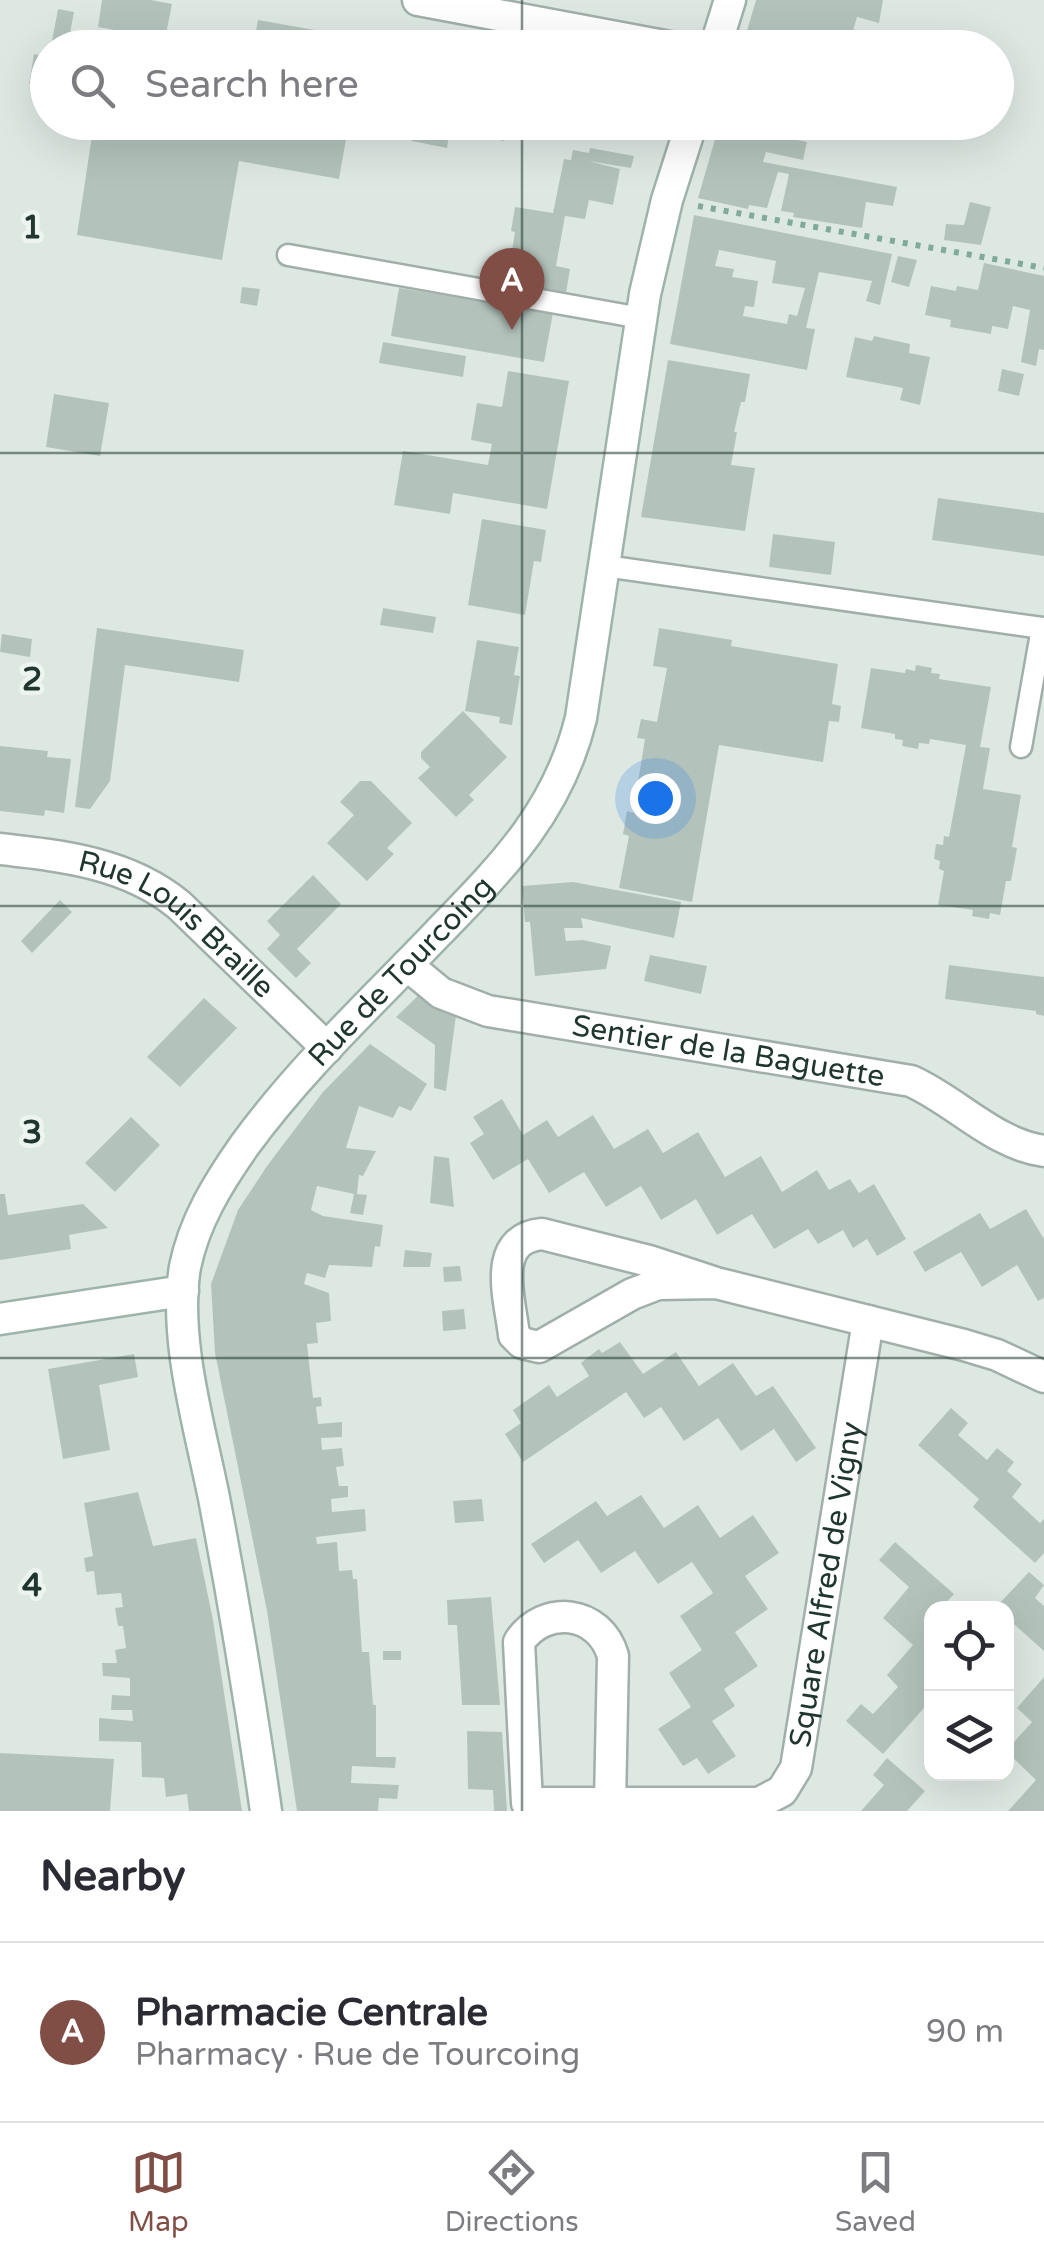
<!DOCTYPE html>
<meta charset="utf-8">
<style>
:root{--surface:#fff;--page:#f2f2f3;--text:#2b2b33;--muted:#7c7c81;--line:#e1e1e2;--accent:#804e45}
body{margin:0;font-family:"Varela Round",sans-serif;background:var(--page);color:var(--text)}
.controls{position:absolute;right:30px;bottom:30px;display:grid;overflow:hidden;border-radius:20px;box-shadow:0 10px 40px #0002}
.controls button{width:90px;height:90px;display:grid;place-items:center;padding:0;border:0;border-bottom:2px solid var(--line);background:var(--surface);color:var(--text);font:50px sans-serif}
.you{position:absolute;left:655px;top:798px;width:35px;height:35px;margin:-25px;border:8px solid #fff;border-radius:50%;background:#1a73e8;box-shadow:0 0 0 15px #1a73e833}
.badge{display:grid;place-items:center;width:65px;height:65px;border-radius:50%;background:var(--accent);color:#fff;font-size:32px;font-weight:700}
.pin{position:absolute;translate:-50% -82px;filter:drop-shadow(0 2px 5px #0008)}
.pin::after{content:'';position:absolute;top:52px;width:35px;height:30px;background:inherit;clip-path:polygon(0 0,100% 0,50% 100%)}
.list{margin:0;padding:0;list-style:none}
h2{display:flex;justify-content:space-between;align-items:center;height:130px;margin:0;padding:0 40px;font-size:42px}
h2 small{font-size:32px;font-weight:400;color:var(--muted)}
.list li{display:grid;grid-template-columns:65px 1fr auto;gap:30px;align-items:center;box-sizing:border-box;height:180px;padding:0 40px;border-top:2px solid var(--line)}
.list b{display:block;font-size:38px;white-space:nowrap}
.list p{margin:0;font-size:32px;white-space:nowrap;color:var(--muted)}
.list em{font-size:32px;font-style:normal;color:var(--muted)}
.icon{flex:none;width:55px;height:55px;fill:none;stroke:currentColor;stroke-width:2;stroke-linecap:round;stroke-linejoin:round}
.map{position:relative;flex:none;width:1044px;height:1811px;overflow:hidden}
.search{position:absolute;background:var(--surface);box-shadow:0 10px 40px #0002;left:30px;right:30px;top:30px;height:110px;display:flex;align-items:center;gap:25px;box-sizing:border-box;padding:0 35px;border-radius:55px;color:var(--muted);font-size:38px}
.sheet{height:310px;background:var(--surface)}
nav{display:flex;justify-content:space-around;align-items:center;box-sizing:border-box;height:140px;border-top:2px solid var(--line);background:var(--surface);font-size:28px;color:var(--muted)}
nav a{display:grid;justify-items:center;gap:5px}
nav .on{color:var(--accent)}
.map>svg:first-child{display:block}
</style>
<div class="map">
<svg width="1044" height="1811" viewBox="0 0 1044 1811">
<rect width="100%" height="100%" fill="#dee8e3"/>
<g fill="#b3c3bc" fill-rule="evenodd">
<path d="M 102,0 L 151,0 L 172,4 L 165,39 L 161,38 L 159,48 L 128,48 L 131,33 L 98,27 Z"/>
<path d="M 756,0 L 883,0 L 879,23 L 857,17 L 848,48 L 742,48 Z"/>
<path d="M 58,9 L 74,12 L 68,44 L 52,41 Z"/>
<path d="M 258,20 L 326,32 L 323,48 L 253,48 Z"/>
<path d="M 34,54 L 48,57 L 43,86 L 29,84 Z"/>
<path d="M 94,122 L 349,122 L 339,179 L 239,161 L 222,260 L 77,235 Z"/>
<path d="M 412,122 L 434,122 L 434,125 L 450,128 L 447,148 L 412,141 Z"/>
<path d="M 492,122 L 508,122 L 504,141 L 489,138 Z"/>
<path d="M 720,122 L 773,122 L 769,134 L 807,142 L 803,160 L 766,152 L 763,162 L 897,187 L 893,206 L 866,202 L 862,228 L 793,217 L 794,213 L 781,211 L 789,174 L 778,172 L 767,208 L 749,205 L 748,209 L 698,198 Z"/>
<path d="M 590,148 L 634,156 L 631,168 L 588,161 L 620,169 L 613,205 L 589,200 L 585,219 L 565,216 L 556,266 L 570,269 L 566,293 L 507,283 L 515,232 L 511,231 L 515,207 L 553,213 L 564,159 L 571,160 L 573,150 L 589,153 Z"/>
<path d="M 970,202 L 991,207 L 981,245 L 944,240 L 946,224 L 964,225 Z"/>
<path d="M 694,215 L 892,254 L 880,305 L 866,301 L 872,281 L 819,272 L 806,328 L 815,329 L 807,370 L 670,344 ZM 719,250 L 776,261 L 772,283 L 805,288 L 797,316 L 789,314 L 787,324 L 743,316 L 745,306 L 754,307 L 758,281 L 732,277 L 734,269 L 715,266 Z"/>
<path d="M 898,256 L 917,260 L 909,287 L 891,282 Z"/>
<path d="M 984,263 L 1044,276 L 1044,350 L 1039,349 L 1036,366 L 1021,362 L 1030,310 L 1013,306 L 1008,329 L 992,326 L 991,334 L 950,327 L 951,320 L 925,315 L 931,286 L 956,291 L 957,286 L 978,290 Z"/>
<path d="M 242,287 L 260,289 L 257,306 L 240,303 Z"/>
<path d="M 399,288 L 553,313 L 544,362 L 391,336 Z"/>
<path d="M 874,336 L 910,344 L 909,353 L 930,357 L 920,405 L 900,400 L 903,388 L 846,377 L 855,337 L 872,341 Z"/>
<path d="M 383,342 L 466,356 L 463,377 L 379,363 Z"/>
<path d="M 668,360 L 750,374 L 745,402 L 741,402 L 734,432 L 737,432 L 731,465 L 755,468 L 745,531 L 641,517 Z"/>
<path d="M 1002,369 L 1024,374 L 1019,396 L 998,391 Z"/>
<path d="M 508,371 L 569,381 L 547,509 L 453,493 L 450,514 L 394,505 L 403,451 L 488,465 L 492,444 L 471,440 L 477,403 L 502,407 Z"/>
<path d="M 54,394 L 109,403 L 100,456 L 46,447 Z"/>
<path d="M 938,498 L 1044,513 L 1044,556 L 932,540 Z"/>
<path d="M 482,519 L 546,530 L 541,562 L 534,561 L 525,615 L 468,605 Z"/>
<path d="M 773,534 L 835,542 L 831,575 L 769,567 Z"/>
<path d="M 383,608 L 436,617 L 433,633 L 380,625 Z"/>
<path d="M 97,628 L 244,650 L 239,682 L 125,665 L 110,781 L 90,809 L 75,807 Z"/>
<path d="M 659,628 L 732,640 L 731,646 L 838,664 L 832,704 L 841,706 L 839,722 L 829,721 L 823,762 L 719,745 L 692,902 L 619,888 L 629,836 L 623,834 L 627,811 L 633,813 L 645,739 L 637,738 L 641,719 L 657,722 L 667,668 L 653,666 Z"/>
<path d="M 2,634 L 32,639 L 30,657 L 0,652 Z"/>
<path d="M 477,640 L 519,647 L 514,675 L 520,676 L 512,725 L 499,723 L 500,717 L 465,711 Z"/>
<path d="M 916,665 L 932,668 L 931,673 L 940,674 L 939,679 L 991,687 L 980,747 L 990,748 L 983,789 L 1021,795 L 1012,847 L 1017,848 L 1011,881 L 1006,881 L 1000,915 L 990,913 L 989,919 L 972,916 L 973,910 L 938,905 L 944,871 L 939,869 L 940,861 L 934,859 L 936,844 L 943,845 L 944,836 L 949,837 L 966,745 L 930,739 L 929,744 L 919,743 L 918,749 L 902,746 L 903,740 L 895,739 L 895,734 L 861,728 L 871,668 L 905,673 L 906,669 L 915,671 Z"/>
<path d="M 463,711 L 507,757 L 469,795 L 474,800 L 456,817 L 418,778 L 430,767 L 421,758 L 421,752 Z"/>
<path d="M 0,746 L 48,751 L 47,757 L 71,759 L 64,813 L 45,810 L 44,816 L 0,811 Z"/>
<path d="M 360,781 L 371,781 L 412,823 L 387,848 L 394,854 L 367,881 L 327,843 L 354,815 L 340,802 Z"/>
<path d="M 313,875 L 341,904 L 297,949 L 311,963 L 296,978 L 267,949 L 280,935 L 267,921 Z"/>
<path d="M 573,882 L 681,902 L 674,938 L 581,918 L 583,928 L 564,928 L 566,941 L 583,940 L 611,946 L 606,969 L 535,976 L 530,922 L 525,922 L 522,886 Z"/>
<path d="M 60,900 L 72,912 L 32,953 L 21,941 Z"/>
<path d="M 650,955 L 707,966 L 701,994 L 644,981 Z"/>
<path d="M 949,965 L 1044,977 L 1044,1016 L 1036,1014 L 1036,1011 L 945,999 Z"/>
<path d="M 422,992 L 456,1015 L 446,1091 L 434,1088 L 435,1045 L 396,1017 Z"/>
<path d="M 204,998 L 237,1028 L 180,1087 L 147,1057 Z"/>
<path d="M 370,1044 L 427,1084 L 411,1111 L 399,1106 L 393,1118 L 359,1106 L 346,1148 L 376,1151 L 363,1176 L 359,1175 L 357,1194 L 367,1195 L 363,1215 L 350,1213 L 354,1194 L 317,1186 L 311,1210 L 323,1216 L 383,1225 L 380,1247 L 375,1246 L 372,1267 L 329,1265 L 325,1278 L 307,1273 L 304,1284 L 329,1293 L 331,1321 L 316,1323 L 318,1343 L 307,1344 L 313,1398 L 321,1397 L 322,1406 L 316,1407 L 318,1424 L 342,1422 L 342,1437 L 321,1438 L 322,1450 L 342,1448 L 344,1466 L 336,1467 L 339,1486 L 348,1486 L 348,1497 L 331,1499 L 332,1512 L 365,1509 L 366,1531 L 316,1537 L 317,1544 L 337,1542 L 339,1571 L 352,1570 L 353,1579 L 357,1579 L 362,1652 L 369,1652 L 373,1705 L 376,1705 L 376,1757 L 396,1757 L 395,1768 L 352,1766 L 351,1783 L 399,1785 L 397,1799 L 379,1798 L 378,1811 L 297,1811 L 267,1611 L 215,1353 L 211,1284 L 238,1210 L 267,1166 L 323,1092 Z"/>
<path d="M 502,1099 L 523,1135 L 547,1120 L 558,1137 L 593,1115 L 614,1149 L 648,1129 L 663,1153 L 698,1132 L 725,1177 L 761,1156 L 782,1192 L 817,1170 L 829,1190 L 850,1179 L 859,1193 L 874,1184 L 906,1239 L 877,1256 L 867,1239 L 853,1248 L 843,1230 L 818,1244 L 808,1229 L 774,1249 L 752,1214 L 717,1235 L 696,1199 L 661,1220 L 641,1186 L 606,1207 L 584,1172 L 549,1193 L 528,1159 L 493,1180 L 470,1143 L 484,1134 L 473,1117 Z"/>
<path d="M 131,1117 L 160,1145 L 115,1192 L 85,1163 Z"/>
<path d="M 434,1156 L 449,1158 L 454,1207 L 430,1203 Z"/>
<path d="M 0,1194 L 5,1194 L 8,1215 L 83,1204 L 108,1228 L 69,1235 L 71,1249 L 0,1260 Z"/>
<path d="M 1026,1209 L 1044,1239 L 1044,1298 L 1038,1301 L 1017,1265 L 982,1287 L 961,1252 L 925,1272 L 913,1252 L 980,1213 L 990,1229 Z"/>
<path d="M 405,1250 L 432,1253 L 430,1267 L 403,1267 Z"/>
<path d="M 460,1266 L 462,1281 L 444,1282 L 443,1267 Z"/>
<path d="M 464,1309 L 466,1329 L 443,1331 L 442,1311 Z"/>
<path d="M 620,1342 L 643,1374 L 676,1352 L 699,1386 L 733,1363 L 756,1396 L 773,1386 L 816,1448 L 796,1462 L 774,1429 L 741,1451 L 718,1418 L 684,1441 L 661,1407 L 644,1418 L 626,1392 L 523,1462 L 505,1434 L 521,1423 L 513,1410 L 549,1385 L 557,1397 L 589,1376 L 581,1363 L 599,1349 L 602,1353 Z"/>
<path d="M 134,1354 L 138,1377 L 99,1385 L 110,1450 L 63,1459 L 48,1369 Z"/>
<path d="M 951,1408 L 968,1423 L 958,1435 L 987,1460 L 997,1448 L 1014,1462 L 1007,1471 L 1022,1484 L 1012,1497 L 1040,1523 L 1044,1519 L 1044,1553 L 1035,1563 L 973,1507 L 979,1499 L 918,1445 Z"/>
<path d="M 138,1492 L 153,1546 L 196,1538 L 213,1620 L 242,1811 L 189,1811 L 187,1794 L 166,1797 L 164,1778 L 142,1777 L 141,1742 L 99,1741 L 99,1718 L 133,1721 L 132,1710 L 111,1710 L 112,1695 L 130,1696 L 130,1678 L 103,1676 L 102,1663 L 117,1663 L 115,1650 L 126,1648 L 123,1626 L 118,1626 L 115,1608 L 123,1607 L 121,1593 L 97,1595 L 94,1571 L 86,1572 L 84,1558 L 93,1556 L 84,1503 Z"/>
<path d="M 641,1495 L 664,1528 L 698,1505 L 720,1538 L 753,1515 L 779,1553 L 745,1576 L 768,1609 L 735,1632 L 758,1666 L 724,1689 L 735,1706 L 712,1721 L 736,1756 L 708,1774 L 697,1758 L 683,1766 L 658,1729 L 691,1707 L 669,1673 L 702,1650 L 680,1616 L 713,1593 L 692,1562 L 658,1584 L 635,1551 L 601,1573 L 578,1540 L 544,1563 L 531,1544 L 596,1501 L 607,1516 Z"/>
<path d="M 482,1499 L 484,1521 L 455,1523 L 453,1501 Z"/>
<path d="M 895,1542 L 954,1594 L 941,1608 L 931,1609 L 931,1700 L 883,1754 L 846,1721 L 861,1704 L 873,1714 L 898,1687 L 887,1675 L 913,1645 L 883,1618 L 909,1587 L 879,1560 Z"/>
<path d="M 1029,1572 L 1044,1585 L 1035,1598 L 1044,1606 L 1044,1651 L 1006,1617 L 1006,1608 L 995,1608 Z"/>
<path d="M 491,1597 L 500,1705 L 462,1705 L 457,1625 L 448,1625 L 447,1600 Z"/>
<rect x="383" y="1651" width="18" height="9"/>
<path d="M 1044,1677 L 1044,1811 L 1008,1811 L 1036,1780 L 1006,1751 L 1032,1722 L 1017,1708 Z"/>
<path d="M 467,1731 L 502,1732 L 507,1811 L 494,1811 L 493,1790 L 468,1789 Z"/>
<path d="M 0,1753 L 114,1759 L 110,1811 L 0,1811 Z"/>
<path d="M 887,1758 L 925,1791 L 907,1811 L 861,1811 L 884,1785 L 873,1775 Z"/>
</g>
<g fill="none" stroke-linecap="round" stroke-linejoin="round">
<g stroke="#a1afaa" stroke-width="25">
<g id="lane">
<path d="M 288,255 L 641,318"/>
<path d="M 605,566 L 1042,628 L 1021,747"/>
</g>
</g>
<g stroke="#a1afaa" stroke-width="35">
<g id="street">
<path d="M 418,0 L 675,48"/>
<path id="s1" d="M 0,849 C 63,856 128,863 179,905 L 327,1048"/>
<path id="s2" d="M 407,965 L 441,993 L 488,1011 L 911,1081 C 956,1101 994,1144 1044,1151"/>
<path d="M 716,1283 L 658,1284 L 632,1294 L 539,1347 L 522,1343 L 514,1335 C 510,1299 490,1239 542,1234 L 649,1261 L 716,1283 L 964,1345 L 997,1355 L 1044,1377"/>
<path id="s3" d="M 610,1803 L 613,1656 C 600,1610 544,1604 519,1642 L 527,1803 L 759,1803 L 782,1791 L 796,1768 L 868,1321"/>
</g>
</g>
<g stroke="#9eb3aa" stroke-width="35">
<g id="secondary">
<path d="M 715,48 L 730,0"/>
<path d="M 0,1319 L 183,1291"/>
<path id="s4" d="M 266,1811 C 251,1706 234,1602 214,1498 C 200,1428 173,1338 185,1267 C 194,1222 218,1183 244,1146 C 300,1069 371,1003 437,934 C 502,867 558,812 581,718 L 645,294 L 667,200 L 692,122"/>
</g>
</g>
<path stroke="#80aa9b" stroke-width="6" stroke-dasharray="5 8" stroke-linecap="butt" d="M 698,206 L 1044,268"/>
<use href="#lane" stroke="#fff" stroke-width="20"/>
<use href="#street" stroke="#fff" stroke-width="30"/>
<use href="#secondary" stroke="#fff" stroke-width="30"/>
</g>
<path fill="none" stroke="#203730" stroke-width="2.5" stroke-opacity="0.55" d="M 522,0 L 522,48M 522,122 L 522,1811M 0,453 L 1044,453M 0,906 L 1044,906M 0,1358 L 1044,1358"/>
<g text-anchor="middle" stroke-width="9" stroke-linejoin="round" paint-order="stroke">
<g font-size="30" fill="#203730" stroke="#eef5f1">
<text dy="10" stroke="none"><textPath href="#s1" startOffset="198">Rue Louis Braille</textPath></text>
<text dy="10" stroke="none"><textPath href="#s4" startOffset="922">Rue de Tourcoing</textPath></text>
<text dy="10" stroke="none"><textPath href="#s2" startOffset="338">Sentier de la Baguette</textPath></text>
<text dy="10" stroke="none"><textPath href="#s3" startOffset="900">Square Alfred de Vigny</textPath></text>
</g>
</g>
<g font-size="32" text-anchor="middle" font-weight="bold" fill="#203730" stroke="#eef5f1" stroke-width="9" stroke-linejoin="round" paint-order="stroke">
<text x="32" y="238">1</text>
<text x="32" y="690">2</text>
<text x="32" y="1143">3</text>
<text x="32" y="1596">4</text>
</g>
</svg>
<div class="controls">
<button><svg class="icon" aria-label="locate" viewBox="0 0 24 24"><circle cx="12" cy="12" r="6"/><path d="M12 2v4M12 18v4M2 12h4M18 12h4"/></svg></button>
<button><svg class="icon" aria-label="layers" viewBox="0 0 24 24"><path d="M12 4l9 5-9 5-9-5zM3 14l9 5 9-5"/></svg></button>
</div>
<div class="you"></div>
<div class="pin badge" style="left:512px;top:330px">A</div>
<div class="search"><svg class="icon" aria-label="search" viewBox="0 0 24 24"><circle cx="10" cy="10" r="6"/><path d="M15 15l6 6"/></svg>Search here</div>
</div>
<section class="sheet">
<h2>Nearby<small></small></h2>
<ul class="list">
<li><span class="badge">A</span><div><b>Pharmacie Centrale</b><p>Pharmacy · Rue de Tourcoing</p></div><em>90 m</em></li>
</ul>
</section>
<nav>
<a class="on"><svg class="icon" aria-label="map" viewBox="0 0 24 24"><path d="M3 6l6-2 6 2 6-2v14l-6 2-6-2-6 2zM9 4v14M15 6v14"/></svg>Map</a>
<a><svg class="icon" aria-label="directions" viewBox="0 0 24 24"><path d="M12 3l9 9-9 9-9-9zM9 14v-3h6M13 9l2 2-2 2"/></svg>Directions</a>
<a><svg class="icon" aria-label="saved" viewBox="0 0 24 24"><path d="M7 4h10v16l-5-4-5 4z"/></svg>Saved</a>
</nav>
